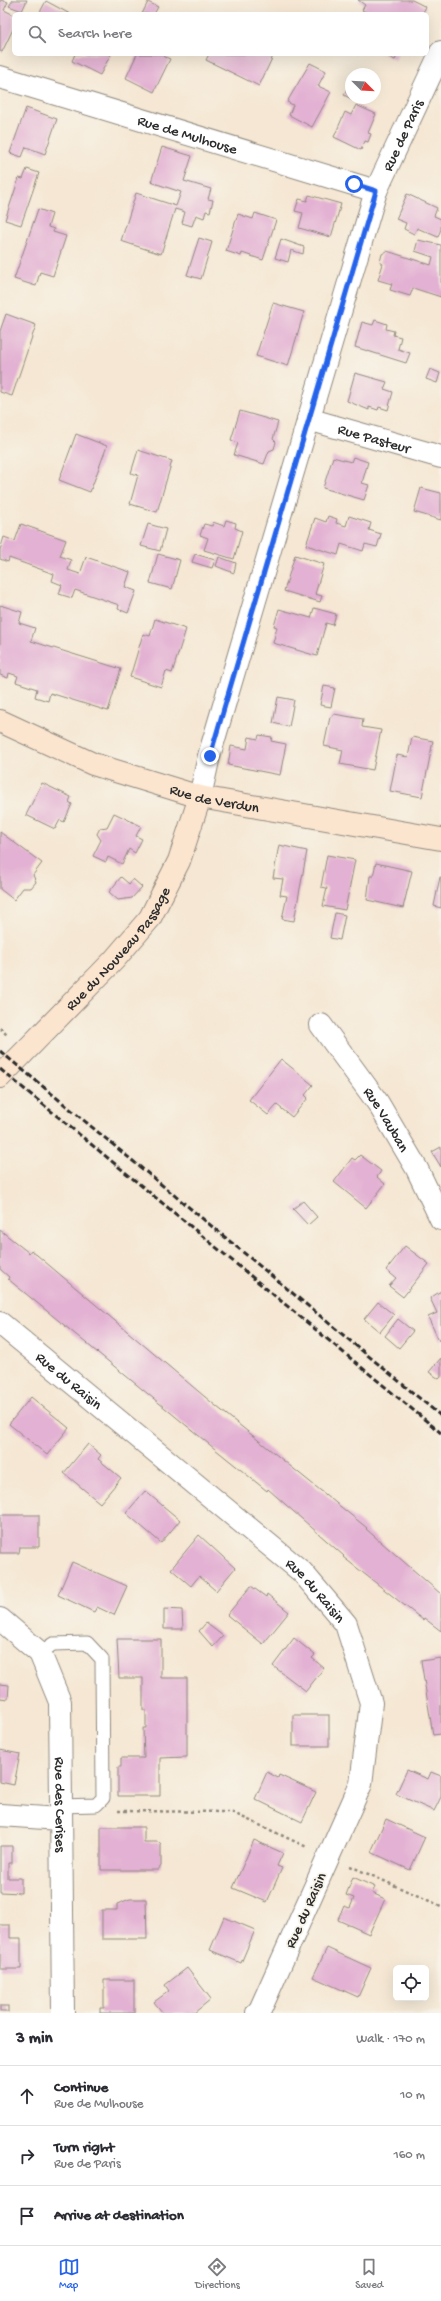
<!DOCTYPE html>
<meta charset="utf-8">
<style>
:root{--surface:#fff;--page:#f7f7f7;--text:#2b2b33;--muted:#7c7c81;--line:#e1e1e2;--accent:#2563eb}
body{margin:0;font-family:"Gochi Hand",sans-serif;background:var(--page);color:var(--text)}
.controls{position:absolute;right:12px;bottom:12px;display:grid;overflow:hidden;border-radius:6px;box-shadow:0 4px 16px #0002}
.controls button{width:36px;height:36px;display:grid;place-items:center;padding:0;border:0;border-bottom:1px solid var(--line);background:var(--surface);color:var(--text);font:20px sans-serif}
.compass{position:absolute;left:345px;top:68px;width:36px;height:36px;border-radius:50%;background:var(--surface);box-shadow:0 4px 16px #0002;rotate:114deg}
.stop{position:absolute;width:12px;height:12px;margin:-9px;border:3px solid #2563eb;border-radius:50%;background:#fff}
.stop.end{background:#2563eb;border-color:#fff;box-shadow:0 1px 4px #0008}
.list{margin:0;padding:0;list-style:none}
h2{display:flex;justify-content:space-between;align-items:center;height:52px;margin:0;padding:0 16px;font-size:17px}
h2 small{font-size:13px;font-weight:400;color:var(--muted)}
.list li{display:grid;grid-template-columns:26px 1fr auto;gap:12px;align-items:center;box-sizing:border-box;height:60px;padding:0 16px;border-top:1px solid var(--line)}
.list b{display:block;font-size:15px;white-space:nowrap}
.list p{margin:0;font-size:13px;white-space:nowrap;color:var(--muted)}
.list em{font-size:13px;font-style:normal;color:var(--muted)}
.icon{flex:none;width:22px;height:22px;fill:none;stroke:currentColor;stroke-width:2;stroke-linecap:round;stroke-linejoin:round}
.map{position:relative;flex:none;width:441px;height:2013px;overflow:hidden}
.search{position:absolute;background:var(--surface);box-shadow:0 4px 16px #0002;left:12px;right:12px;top:12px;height:44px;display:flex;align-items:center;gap:10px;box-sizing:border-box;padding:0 14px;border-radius:6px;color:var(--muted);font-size:15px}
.sheet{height:232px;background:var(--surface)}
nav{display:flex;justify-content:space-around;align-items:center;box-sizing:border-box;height:56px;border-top:1px solid var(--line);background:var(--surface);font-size:11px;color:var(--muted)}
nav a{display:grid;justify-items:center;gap:2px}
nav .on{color:var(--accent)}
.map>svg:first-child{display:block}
</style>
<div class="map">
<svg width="441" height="2013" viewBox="0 0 441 2013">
<rect width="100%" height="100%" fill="#f7f3e8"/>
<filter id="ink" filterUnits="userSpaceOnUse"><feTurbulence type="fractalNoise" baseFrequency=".025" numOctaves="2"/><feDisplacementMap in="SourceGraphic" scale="8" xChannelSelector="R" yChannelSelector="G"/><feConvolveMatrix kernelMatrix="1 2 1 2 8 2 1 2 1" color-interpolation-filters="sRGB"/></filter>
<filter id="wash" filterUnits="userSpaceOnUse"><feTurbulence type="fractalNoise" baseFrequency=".012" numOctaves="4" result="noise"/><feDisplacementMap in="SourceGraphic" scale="16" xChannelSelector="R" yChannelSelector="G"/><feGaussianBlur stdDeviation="0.9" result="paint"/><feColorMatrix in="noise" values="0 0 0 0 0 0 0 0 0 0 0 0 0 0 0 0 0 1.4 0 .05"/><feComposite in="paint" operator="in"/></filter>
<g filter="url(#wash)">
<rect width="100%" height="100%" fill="#f5e7d3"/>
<g id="blocks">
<g fill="#e3b1d3">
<path d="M 0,0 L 8,2 L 4,10 L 14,15 L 14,27 L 2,52 L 0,51 Z"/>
<path d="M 13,0 L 27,0 L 22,11 L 9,6 Z"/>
<path d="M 358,0 L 412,0 L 426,7 L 422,14 L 369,14 L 362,10 L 365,5 Z"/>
<path d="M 46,1 L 70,14 L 39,14 Z"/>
<path d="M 148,2 L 158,7 L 154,14 L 142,14 Z"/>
<path d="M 75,54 L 111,54 L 100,75 L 72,61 Z"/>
<path d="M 137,54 L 164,54 L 163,56 L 170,59 L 154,92 L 126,78 Z"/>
<path d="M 209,54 L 274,54 L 259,86 L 206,60 Z"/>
<path d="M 383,54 L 398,54 L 395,60 Z"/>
<path d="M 310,63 L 326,71 L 318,86 L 331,92 L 312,127 L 289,115 L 293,105 L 287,102 Z"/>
<path d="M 350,83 L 351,98 L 367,98 L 363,105 L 344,95 Z"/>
<path d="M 356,105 L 376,114 L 368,133 L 371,134 L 368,142 L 365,141 L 361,150 L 334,137 L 345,112 L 351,115 Z"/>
<path d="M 26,108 L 57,119 L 45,154 L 26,147 L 22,157 L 10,153 Z"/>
<path d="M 162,147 L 192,156 L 184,181 L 211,189 L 208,199 L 213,200 L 210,212 L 206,211 L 204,218 L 196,215 L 192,226 L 182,223 L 185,212 L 175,209 L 161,254 L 121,241 L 136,193 L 176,206 L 181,192 L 151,182 Z"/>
<path d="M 27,169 L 39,173 L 21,225 L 5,220 L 19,178 L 23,179 Z"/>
<path d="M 407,194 L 437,208 L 434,216 L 441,219 L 441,229 L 438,237 L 417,228 L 414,234 L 404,229 L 406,223 L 396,219 Z"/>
<path d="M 309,195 L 341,204 L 331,237 L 299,228 L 303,213 L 295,211 L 299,199 L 307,201 Z"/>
<path d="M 38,209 L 52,214 L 48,227 L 54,229 L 53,232 L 66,236 L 53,276 L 40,272 L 36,286 L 14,279 Z"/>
<path d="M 255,213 L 276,220 L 263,260 L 242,253 L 241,256 L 226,251 L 238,214 L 253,219 Z"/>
<path d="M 199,238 L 212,242 L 201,279 L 187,275 Z"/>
<path d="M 281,239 L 304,247 L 303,254 L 291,250 L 288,262 L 275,258 Z"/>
<path d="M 418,240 L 441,245 L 441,297 L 413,288 L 410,296 L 390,290 L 392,284 L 378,280 L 383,264 L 380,262 L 382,254 L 387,251 L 431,265 L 433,257 L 415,251 Z"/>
<path d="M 273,303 L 304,312 L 288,366 L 256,356 Z"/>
<path d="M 6,314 L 36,325 L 12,396 L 0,392 L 0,331 Z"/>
<path d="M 375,320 L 387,324 L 386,329 L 394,331 L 393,335 L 401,337 L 398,349 L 410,353 L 406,363 L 355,347 L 362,322 L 373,325 Z"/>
<path d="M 430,369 L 440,373 L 437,383 L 426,379 Z"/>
<path d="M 355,373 L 387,382 L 384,389 L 393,392 L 388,410 L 379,407 L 378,410 L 369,407 L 369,410 L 347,401 Z"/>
<path d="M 240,411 L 278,422 L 273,439 L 276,442 L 274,449 L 269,451 L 264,464 L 234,455 L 238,443 L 231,440 Z"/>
<path d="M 76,434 L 107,446 L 90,492 L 59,480 Z"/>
<path d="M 138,450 L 172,461 L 157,512 L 130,504 L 138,475 L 131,473 Z"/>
<path d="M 333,457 L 351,462 L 353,457 L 368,462 L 362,483 L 369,485 L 364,500 L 323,488 Z"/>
<path d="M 421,488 L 441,493 L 441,520 L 414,512 Z"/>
<path d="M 328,516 L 337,519 L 336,523 L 346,526 L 349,516 L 371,523 L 369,530 L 381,534 L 377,547 L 365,544 L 363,551 L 341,544 L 338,555 L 306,545 L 315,518 L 326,522 Z"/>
<path d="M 226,520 L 236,523 L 235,528 L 242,531 L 234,559 L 204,550 L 208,538 L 200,535 L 204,524 L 212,526 L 213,522 L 224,526 Z"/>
<path d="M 21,524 L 66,540 L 60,556 L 71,560 L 68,570 L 80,574 L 86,557 L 130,572 L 125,587 L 136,591 L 128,613 L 118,609 L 119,605 L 75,590 L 72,598 L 59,594 L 62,585 L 52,581 L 54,574 L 9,558 L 8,562 L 0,559 L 0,550 L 4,537 L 15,541 Z"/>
<path d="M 148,524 L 166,529 L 160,551 L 141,546 Z"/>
<path d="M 158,554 L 180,560 L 172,589 L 150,583 Z"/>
<path d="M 195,554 L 215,560 L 212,568 L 192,562 Z"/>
<path d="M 295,555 L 324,564 L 315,594 L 322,596 L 320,602 L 284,591 Z"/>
<path d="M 219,557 L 236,563 L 234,573 L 216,566 Z"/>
<path d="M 0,605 L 22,612 L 19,623 L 35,628 L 31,641 L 121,669 L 108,711 L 50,693 L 48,701 L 35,697 L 37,689 L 16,682 L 18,676 L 9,673 L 8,678 L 0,675 Z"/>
<path d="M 314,608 L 336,614 L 333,625 L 326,623 L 317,656 L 273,643 L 277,627 L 274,626 L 279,609 L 311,618 Z"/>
<path d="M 155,619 L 186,629 L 172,673 L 166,671 L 161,687 L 130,677 L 143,634 L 150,636 Z"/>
<path d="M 324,686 L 335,688 L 331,707 L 320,705 Z"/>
<path d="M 278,697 L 294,700 L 289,727 L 273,723 Z"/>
<path d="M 334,714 L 363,719 L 362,727 L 381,730 L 373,770 L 340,764 L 343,750 L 324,746 L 330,717 Z"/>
<path d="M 259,735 L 272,737 L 271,741 L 286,744 L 280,775 L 228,765 L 231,746 L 247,749 L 249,737 L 258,739 Z"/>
<path d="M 412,737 L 433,741 L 422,797 L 390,791 L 397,755 L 408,757 Z"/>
<path d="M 42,783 L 71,797 L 69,802 L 72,804 L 64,822 L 60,820 L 55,829 L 26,815 Z"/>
<path d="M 114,813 L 141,826 L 136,836 L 142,839 L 135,853 L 129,849 L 122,864 L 108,857 L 106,862 L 93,856 L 101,840 L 97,834 L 100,828 L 107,827 Z"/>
<path d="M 0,832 L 42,863 L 33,875 L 36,882 L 31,888 L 23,888 L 14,900 L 0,889 Z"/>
<path d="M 279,845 L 307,851 L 294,921 L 282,919 L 287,896 L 280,895 L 283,879 L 273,878 Z"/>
<path d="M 327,855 L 355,860 L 345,910 L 323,906 L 327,888 L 321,887 Z"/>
<path d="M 376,863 L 412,871 L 403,908 L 367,900 L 370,876 L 373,876 Z"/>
<path d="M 121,877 L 129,884 L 133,879 L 142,887 L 132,898 L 118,900 L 109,892 Z"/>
<path d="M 440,877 L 441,877 L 441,908 L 434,906 Z"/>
<path d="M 335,913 L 345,915 L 340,940 L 330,938 Z"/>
<path d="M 281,1059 L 313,1085 L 305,1095 L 308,1098 L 292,1117 L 277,1105 L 268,1115 L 249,1100 Z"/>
<path d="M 441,1147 L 441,1167 L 432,1152 Z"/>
<path d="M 360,1155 L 381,1171 L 377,1177 L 385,1184 L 366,1208 L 334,1182 L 352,1158 L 355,1160 Z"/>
<path d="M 303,1201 L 317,1217 L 308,1225 L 293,1209 Z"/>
<path d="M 0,1230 L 29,1253 L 31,1250 L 211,1402 L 367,1528 L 366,1529 L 441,1594 L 441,1631 L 424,1618 L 423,1620 L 343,1557 L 344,1556 L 268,1489 L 267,1491 L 215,1449 L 8,1279 L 9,1277 L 0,1269 Z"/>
<path d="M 405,1246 L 429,1264 L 403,1297 L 389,1286 L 396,1278 L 386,1270 Z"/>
<path d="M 441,1291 L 441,1340 L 439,1341 L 428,1317 L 437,1313 L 430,1298 Z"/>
<path d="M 378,1302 L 394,1315 L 380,1332 L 364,1319 Z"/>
<path d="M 398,1319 L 413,1331 L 399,1348 L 385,1336 Z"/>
<path d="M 441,1358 L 441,1377 L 439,1379 L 429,1372 Z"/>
<path d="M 31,1397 L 69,1428 L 47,1455 L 9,1424 Z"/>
<path d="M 88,1444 L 101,1455 L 98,1459 L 121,1478 L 100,1503 L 64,1473 Z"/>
<path d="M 145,1491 L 180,1520 L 161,1543 L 126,1513 Z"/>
<path d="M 0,1515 L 39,1515 L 39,1547 L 20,1547 L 19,1553 L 0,1553 Z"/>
<path d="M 199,1535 L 235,1568 L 216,1591 L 199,1576 L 191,1586 L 171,1569 Z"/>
<path d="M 72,1562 L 127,1586 L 114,1615 L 97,1607 L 94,1612 L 58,1595 Z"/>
<path d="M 251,1586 L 266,1597 L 267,1594 L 289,1612 L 263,1644 L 227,1615 Z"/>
<path d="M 164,1609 L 182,1610 L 183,1629 L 164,1629 Z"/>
<path d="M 206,1623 L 223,1636 L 213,1647 L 199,1631 Z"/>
<path d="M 294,1638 L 315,1655 L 312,1658 L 324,1668 L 306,1691 L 273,1666 Z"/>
<path d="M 117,1639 L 161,1639 L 161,1678 L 187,1678 L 187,1757 L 160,1758 L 160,1796 L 118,1796 L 118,1767 L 121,1767 L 121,1758 L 144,1758 L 143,1728 L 146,1728 L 146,1710 L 143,1710 L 143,1678 L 119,1678 Z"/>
<path d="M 441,1658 L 441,1734 L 433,1735 L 421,1661 Z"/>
<path d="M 0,1684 L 9,1685 L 8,1699 L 0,1698 Z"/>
<rect x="293" y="1715" width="36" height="31"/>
<path d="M 0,1750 L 20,1754 L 14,1785 L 0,1782 Z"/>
<path d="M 407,1770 L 428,1779 L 431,1772 L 441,1776 L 441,1797 L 434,1811 L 396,1794 Z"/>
<path d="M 267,1772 L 278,1778 L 279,1775 L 316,1792 L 302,1822 L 255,1799 Z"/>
<path d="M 386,1819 L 425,1837 L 410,1870 L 371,1852 Z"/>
<path d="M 101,1827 L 144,1827 L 144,1842 L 158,1842 L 161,1845 L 161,1866 L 158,1870 L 101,1870 Z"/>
<path d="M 254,1840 L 283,1853 L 277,1866 L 282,1868 L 267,1902 L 233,1888 Z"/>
<path d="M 0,1846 L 12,1846 L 12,1863 L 8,1863 L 8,1878 L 21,1878 L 21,1893 L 0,1892 Z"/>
<path d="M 353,1877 L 375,1887 L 372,1893 L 385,1899 L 369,1934 L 338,1920 L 344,1906 L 350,1908 L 354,1898 L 346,1895 Z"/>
<path d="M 130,1899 L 146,1899 L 147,1939 L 102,1939 L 102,1910 L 117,1910 L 117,1904 Z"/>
<path d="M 224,1917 L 255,1930 L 241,1963 L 210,1950 Z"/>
<path d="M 0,1925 L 10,1925 L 10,1938 L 21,1938 L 21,1969 L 0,1969 Z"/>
<path d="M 327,1948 L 371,1968 L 358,1997 L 313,1977 Z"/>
<path d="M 187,1968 L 211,1999 L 194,2013 L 163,2013 L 154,2002 L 169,1991 L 165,1985 Z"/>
<path d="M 104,1980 L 134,1980 L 134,2013 L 100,2013 L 100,2008 L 104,2008 Z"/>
<rect x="0" y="2006" width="8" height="6"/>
</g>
</g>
</g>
<g filter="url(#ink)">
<use href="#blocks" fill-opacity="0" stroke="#90897f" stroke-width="1"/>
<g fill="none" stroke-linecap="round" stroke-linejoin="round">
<g stroke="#90897f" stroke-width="15">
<path id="service" d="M 40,1653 L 53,1644 L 87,1643 L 102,1659 L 103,1798 L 96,1805 L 60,1806"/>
</g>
<g stroke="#90897f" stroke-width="24">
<g id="minor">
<path id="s1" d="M 0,77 L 376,191"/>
<path id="s2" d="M 308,419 L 441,457"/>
<path id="s3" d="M 200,797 L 209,756 L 376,191 L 441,52"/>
<path id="s4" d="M 321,1025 L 378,1103 L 417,1169 L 441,1219"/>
<path id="s5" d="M 0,1323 L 302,1572 L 346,1624 L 371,1703 L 361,1784 L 260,2010 L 257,2013"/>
<path id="s6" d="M 0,1619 L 40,1653 L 60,1702 L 63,2013"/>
<path d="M 0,1815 L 60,1819"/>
</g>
</g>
<g stroke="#90897f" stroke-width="24">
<g id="secondary">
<path id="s7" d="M 0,721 L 93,764 L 200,797 L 441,839"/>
<path id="s8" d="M 0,1077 L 114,960 L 150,918 L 179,861 L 200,797"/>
</g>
</g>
<g stroke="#90897f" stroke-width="2.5" stroke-dasharray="3 3" stroke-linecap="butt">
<path d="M 0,1028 L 8,1036"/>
<path d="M 118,1811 L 231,1812 L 307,1847"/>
<path d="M 350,1866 L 441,1906"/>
</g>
<use href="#service" stroke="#fff" stroke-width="13"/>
<use href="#minor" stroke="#fff" stroke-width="22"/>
<use href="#secondary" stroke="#fce5cf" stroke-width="22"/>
<g stroke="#2b2b2b" stroke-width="3" stroke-dasharray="6 3" stroke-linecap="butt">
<path d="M 0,1051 L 441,1416"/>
<path d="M 0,1069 L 441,1433"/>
</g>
</g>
</g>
<g fill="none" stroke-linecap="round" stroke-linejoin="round" filter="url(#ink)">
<path stroke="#2563eb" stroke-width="5" d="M 210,756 L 376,191 L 354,184"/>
</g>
<g text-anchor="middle" stroke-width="3.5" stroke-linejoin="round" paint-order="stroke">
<g font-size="15" fill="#2b2b2b" stroke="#f7f3e8">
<text dy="5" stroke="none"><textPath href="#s1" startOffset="196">Rue de Mulhouse</textPath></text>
<text dy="5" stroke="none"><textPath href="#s3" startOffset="693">Rue de Paris</textPath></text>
<text dy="5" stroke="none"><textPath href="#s2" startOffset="69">Rue Pasteur</textPath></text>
<text dy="5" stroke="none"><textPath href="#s7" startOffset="229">Rue de Verdun</textPath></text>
<text dy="5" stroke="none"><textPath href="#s8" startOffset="175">Rue du Nouveau Passage</textPath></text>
<text dy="5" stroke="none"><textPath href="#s4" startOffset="115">Rue Vauban</textPath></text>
<text dy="5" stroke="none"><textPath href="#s5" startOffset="90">Rue du Raisin</textPath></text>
<text dy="5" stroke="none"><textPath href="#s5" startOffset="414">Rue du Raisin</textPath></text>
<text dy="5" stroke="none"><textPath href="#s6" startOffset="208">Rue des Cerises</textPath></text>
<text transform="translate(305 1910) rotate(-66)" y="5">Rue du Raisin</text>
</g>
</g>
</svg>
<div class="controls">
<button><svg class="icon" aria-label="locate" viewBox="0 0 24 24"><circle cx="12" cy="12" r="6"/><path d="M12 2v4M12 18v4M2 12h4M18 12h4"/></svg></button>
</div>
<svg class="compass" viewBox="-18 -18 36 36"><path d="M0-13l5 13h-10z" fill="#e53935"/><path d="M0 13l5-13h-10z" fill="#7c7c81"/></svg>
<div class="stop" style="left:354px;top:184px"></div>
<div class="stop end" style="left:210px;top:756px"></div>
<div class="search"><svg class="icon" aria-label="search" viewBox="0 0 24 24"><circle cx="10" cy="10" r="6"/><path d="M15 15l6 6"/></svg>Search here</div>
</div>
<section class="sheet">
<h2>3 min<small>Walk · 170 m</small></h2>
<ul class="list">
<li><svg class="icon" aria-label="ahead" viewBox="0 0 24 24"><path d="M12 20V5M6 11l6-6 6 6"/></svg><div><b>Continue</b><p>Rue de Mulhouse</p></div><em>10 m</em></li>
<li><svg class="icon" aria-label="right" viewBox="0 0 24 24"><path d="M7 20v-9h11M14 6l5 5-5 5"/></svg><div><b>Turn right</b><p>Rue de Paris</p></div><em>160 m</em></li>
<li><svg class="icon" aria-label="arrive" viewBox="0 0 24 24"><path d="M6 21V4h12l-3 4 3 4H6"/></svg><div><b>Arrive at destination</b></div></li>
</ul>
</section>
<nav>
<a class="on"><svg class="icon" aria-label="map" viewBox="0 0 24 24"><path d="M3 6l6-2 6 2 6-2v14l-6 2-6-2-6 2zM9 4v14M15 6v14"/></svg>Map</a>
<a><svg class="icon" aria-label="directions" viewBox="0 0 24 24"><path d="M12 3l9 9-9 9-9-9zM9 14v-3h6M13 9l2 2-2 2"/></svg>Directions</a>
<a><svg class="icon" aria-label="saved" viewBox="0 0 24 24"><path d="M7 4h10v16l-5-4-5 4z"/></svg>Saved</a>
</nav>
